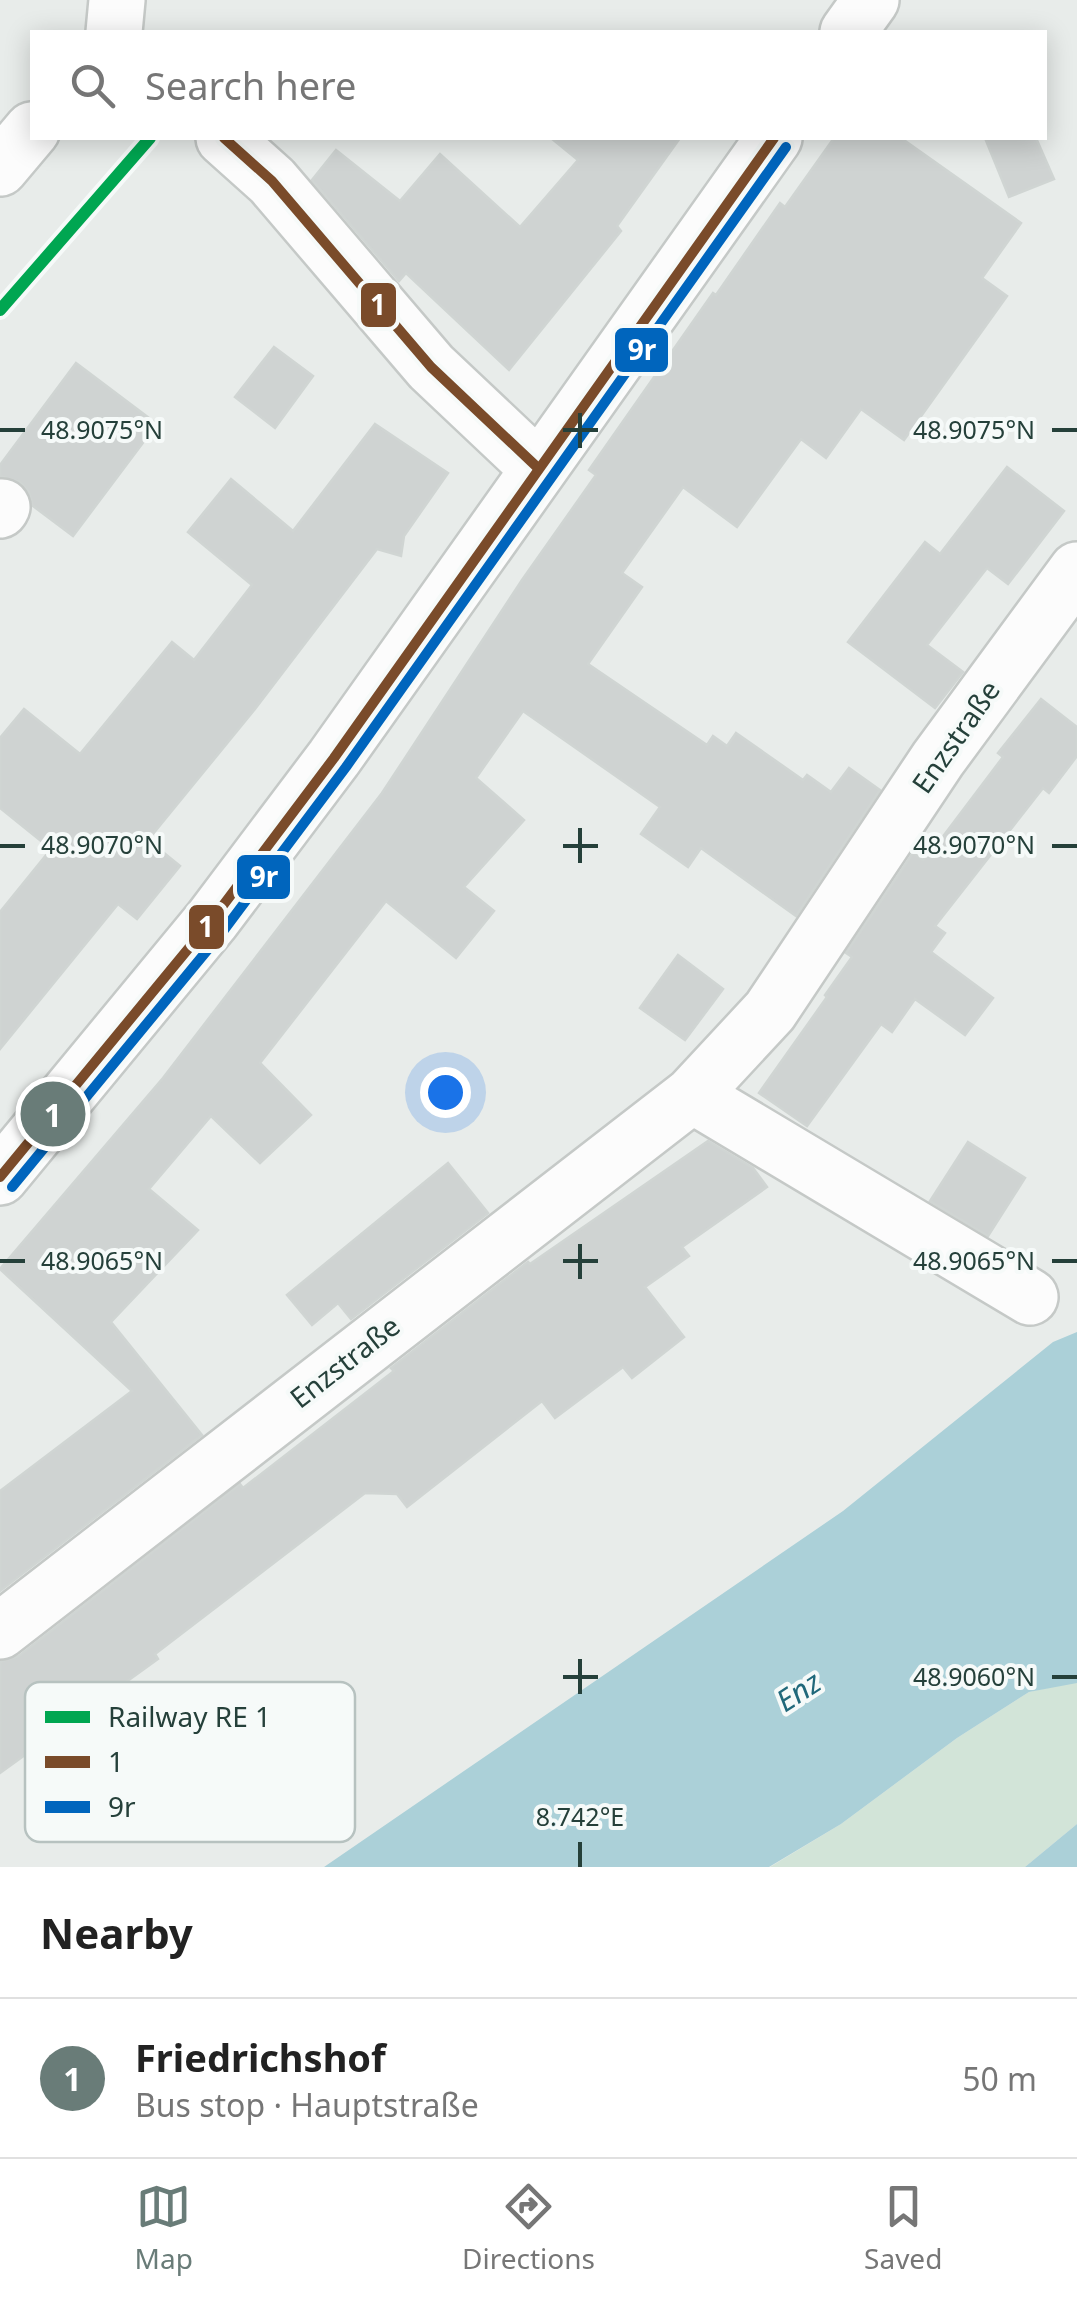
<!DOCTYPE html>
<meta charset="utf-8">
<style>
:root{--surface:#fff;--page:#f2f2f2;--text:#222;--muted:#767676;--line:#e0e0e0;--accent:#697c78}
body{margin:0;font-family:"Noto Sans",sans-serif;background:var(--page);color:var(--text)}
.you{position:absolute;left:445px;top:1092px;width:35px;height:35px;margin:-25px;border:8px solid #fff;border-radius:50%;background:#1a73e8;box-shadow:0 0 0 15px #1a73e833}
.badge{display:grid;place-items:center;width:65px;height:65px;border-radius:50%;background:var(--accent);color:#fff;font-size:32px;font-weight:700}
.pin{position:absolute;translate:-50% -50%;border:5px solid #fff;box-shadow:0 2px 10px #0006}
.list{margin:0;padding:0;list-style:none}
h2{display:flex;justify-content:space-between;align-items:center;height:130px;margin:0;padding:0 40px;font-size:42px}
h2 small{font-size:32px;font-weight:400;color:var(--muted)}
.list li{display:grid;grid-template-columns:65px 1fr auto;gap:30px;align-items:center;box-sizing:border-box;height:160px;padding:0 40px;border-top:2px solid var(--line)}
.list b{display:block;font-size:38px;white-space:nowrap}
.list p{margin:0;font-size:32px;white-space:nowrap;color:var(--muted)}
.list em{font-size:32px;font-style:normal;color:var(--muted)}
.icon{flex:none;width:55px;height:55px;fill:none;stroke:currentColor;stroke-width:2;stroke-linecap:round;stroke-linejoin:round}
.map{position:relative;flex:none;width:1077px;height:1867px;overflow:hidden}
.search{position:absolute;background:var(--surface);box-shadow:0 5px 25px #0003;left:30px;right:30px;top:30px;height:110px;display:flex;align-items:center;gap:25px;box-sizing:border-box;padding:0 35px;border-radius:0px;color:var(--muted);font-size:38px}
.sheet{height:290px;background:var(--surface)}
nav{display:flex;justify-content:space-around;align-items:center;box-sizing:border-box;height:140px;border-top:2px solid var(--line);background:var(--surface);font-size:28px;color:var(--muted)}
nav a{display:grid;justify-items:center;gap:5px}
nav .on{color:var(--accent)}
.map>svg:first-child{display:block}
</style>
<div class="map">
<svg width="1077" height="1867" viewBox="0 0 1077 1867">
<rect width="100%" height="100%" fill="#e8ecea"/>
<path fill="#d2e4d8" d="M 1071,1683 L 1077,1683 L 1077,1824 L 1025,1867 L 770,1867 L 841,1824 L 957,1738 L 1029,1692 Z"/>
<g fill="#abd0d8">
<path d="M 1077,1332 L 1077,1683 L 1029,1692 L 957,1738 L 841,1824 L 769,1867 L 324,1867 L 843,1511 L 1053,1342 Z"/>
<path d="M 1077,1824 L 1077,1867 L 1025,1867 Z"/>
</g>
<g fill="#cfd3d2" stroke="#d0d5d3" stroke-width="2.5">
<path d="M 551,138 L 680,138 L 617,226 L 621,231 L 509,370 L 406,273 L 399,281 L 312,180 L 336,150 L 400,201 L 440,154 L 520,227 L 578,160 Z"/>
<path d="M 834,138 L 901,138 L 1021,223 L 982,278 L 1007,296 L 904,440 L 861,409 L 826,458 L 801,439 L 737,527 L 683,487 L 622,573 L 642,587 L 588,664 L 707,745 L 713,736 L 727,746 L 736,733 L 803,780 L 807,775 L 831,792 L 849,768 L 880,790 L 796,916 L 701,848 L 688,867 L 641,834 L 660,807 L 523,711 L 476,778 L 524,820 L 464,887 L 494,911 L 456,958 L 386,901 L 260,1063 L 311,1115 L 260,1163 L 211,1116 L 149,1189 L 198,1230 L 111,1322 L 202,1435 L 0,1591 L 0,1491 L 132,1391 L 0,1269 L 163,1078 L 382,793 L 522,580 L 596,475 L 589,470 L 713,293 L 716,295 L 780,203 L 785,207 Z"/>
<path d="M 985,138 L 1036,138 L 1054,179 L 1009,197 Z"/>
<path d="M 274,347 L 313,376 L 275,428 L 235,397 Z"/>
<path d="M 76,363 L 157,424 L 73,536 L 33,506 L 29,492 L 20,482 L 0,476 L 0,465 Z"/>
<path d="M 375,424 L 448,473 L 404,536 L 401,556 L 377,549 L 255,709 L 148,840 L 180,866 L 137,919 L 118,904 L 0,1049 L 0,912 L 51,849 L 0,808 L 0,738 L 24,709 L 80,754 L 172,642 L 194,660 L 252,585 L 188,532 L 231,479 L 293,531 Z"/>
<path d="M 1007,467 L 1064,511 L 1008,584 L 987,568 L 927,645 L 963,672 L 935,708 L 848,642 L 925,542 L 940,554 Z"/>
<path d="M 1041,699 L 1077,727 L 1077,756 L 1049,793 L 1043,788 L 935,926 L 945,933 L 931,952 L 993,998 L 965,1035 L 915,999 L 892,1032 L 881,1024 L 807,1126 L 759,1093 L 827,997 L 825,995 L 852,957 L 846,953 L 913,853 L 923,860 L 929,855 L 1003,757 L 998,753 Z"/>
<path d="M 678,955 L 723,989 L 685,1040 L 640,1008 Z"/>
<path d="M 708,1141 L 753,1168 L 767,1187 L 682,1247 L 689,1256 L 645,1287 L 684,1337 L 632,1378 L 623,1367 L 555,1418 L 542,1401 L 407,1507 L 397,1494 L 365,1493 L 155,1654 L 158,1659 L 0,1773 L 0,1662 L 19,1656 L 240,1484 L 243,1488 L 394,1371 L 391,1368 L 528,1262 L 530,1264 Z"/>
<path d="M 968,1142 L 1025,1178 L 988,1236 L 930,1201 Z"/>
<path d="M 448,1163 L 488,1213 L 351,1319 L 338,1303 L 312,1325 L 287,1295 Z"/>
</g>
<g fill="none" stroke-linecap="round" stroke-linejoin="round">
<g stroke="#c5c9c7" stroke-width="60">
<g id="minor">
<path d="M 114,32 L 117,0"/>
<path d="M 848,32 L 871,0"/>
<path d="M 224,138 L 272,181 L 431,367 L 538,468"/>
<path d="M 0,168 L 32,130"/>
<path d="M 0,510 L 2,507"/>
<path d="M 692,1095 L 1030,1297"/>
<path d="M 0,1177 L 212,920 L 334,758 L 774,138"/>
<path d="M 0,1631 L 692,1095 L 770,1011 L 938,759 L 1077,570"/>
</g>
</g>
<use href="#minor" stroke="#fcfcfc" stroke-width="55"/>
<g stroke="#f6faf9" stroke-width="18">
<g id="bus-1">
<path d="M 224,138 L 272,181 L 431,367 L 538,468"/>
<path d="M 0,1177 L 212,920 L 334,758 L 774,138"/>
</g>
</g>
<g stroke="#f6faf9" stroke-width="18">
<path id="bus-2" d="M 12,1187 L 224,930 L 346,767 L 786,147"/>
</g>
<use href="#bus-1" stroke="#7a4b2a" stroke-width="10"/>
<use href="#bus-2" stroke="#0065bd" stroke-width="10"/>
<g stroke="#f6faf9" stroke-width="20">
<path id="rail-1" d="M 0,310 L 150,138"/>
</g>
<use href="#rail-1" stroke="#00a651" stroke-width="12"/>
</g>
<path fill="none" stroke="#25403a" stroke-width="4" d="M 580,413 L 580,448M 0,430 L 25,430M 563,430 L 598,430M 1052,430 L 1077,430M 580,828 L 580,863M 0,846 L 25,846M 563,846 L 598,846M 1052,846 L 1077,846M 580,1244 L 580,1279M 0,1261 L 25,1261M 563,1261 L 598,1261M 1052,1261 L 1077,1261M 580,1659 L 580,1694M 563,1677 L 598,1677M 1052,1677 L 1077,1677M 580,1842 L 580,1867"/>
<g text-anchor="middle" stroke-width="8" stroke-linejoin="round" paint-order="stroke">
<g font-size="28" fill="#25403a" stroke="#f6faf9">
<text transform="translate(956 737) rotate(-55)" y="10">Enzstraße</text>
<text transform="translate(345 1362) rotate(-38)" y="10">Enzstraße</text>
</g>
<g font-size="30" font-style="italic" fill="#20687a" stroke="#f6faf9">
<text transform="translate(799 1692) rotate(-33)" y="10">Enz</text>
</g>
</g>
<rect x="25" y="1682" width="330" height="160" rx="15" fill="#f6faf9" stroke="#b7c2c0" stroke-width="2.5"/>
<rect x="45" y="1711" width="45" height="12" fill="#00a651"/>
<rect x="45" y="1756" width="45" height="12" fill="#7a4b2a"/>
<rect x="45" y="1801" width="45" height="12" fill="#0065bd"/>
<g font-size="28" fill="#25403a">
<text x="108" y="1727">Railway RE 1</text>
<text x="108" y="1772">1</text>
<text x="108" y="1817">9r</text>
</g>
<g font-size="25" text-anchor="middle" fill="#25403a" stroke="#f6faf9" stroke-width="8" stroke-linejoin="round" paint-order="stroke">
<text x="102" y="439">48.9075°N</text>
<text x="974" y="439">48.9075°N</text>
<text x="102" y="854">48.9070°N</text>
<text x="974" y="854">48.9070°N</text>
<text x="102" y="1270">48.9065°N</text>
<text x="974" y="1270">48.9065°N</text>
<text x="974" y="1686">48.9060°N</text>
<text x="580" y="1826">8.742°E</text>
</g>
<g stroke="#f6faf9" stroke-width="4">
<rect x="359" y="281" width="39" height="48" rx="10" fill="#7a4b2a"/>
<rect x="613" y="326" width="57" height="48" rx="10" fill="#0065bd"/>
<rect x="235" y="853" width="57" height="48" rx="10" fill="#0065bd"/>
<rect x="187" y="903" width="39" height="48" rx="10" fill="#7a4b2a"/>
</g>
<g font-size="28" text-anchor="middle" font-weight="bold" fill="#fff">
<text x="378" y="315">1</text>
<text x="642" y="360">9r</text>
<text x="264" y="887">9r</text>
<text x="206" y="937">1</text>
</g>
</svg>
<div class="you"></div>
<div class="pin badge" style="left:53px;top:1114px">1</div>
<div class="search"><svg class="icon" aria-label="search" viewBox="0 0 24 24"><circle cx="10" cy="10" r="6"/><path d="M15 15l6 6"/></svg>Search here</div>
</div>
<section class="sheet">
<h2>Nearby<small></small></h2>
<ul class="list">
<li><span class="badge">1</span><div><b>Friedrichshof</b><p>Bus stop · Hauptstraße</p></div><em>50 m</em></li>
</ul>
</section>
<nav>
<a class="on"><svg class="icon" aria-label="map" viewBox="0 0 24 24"><path d="M3 6l6-2 6 2 6-2v14l-6 2-6-2-6 2zM9 4v14M15 6v14"/></svg>Map</a>
<a><svg class="icon" aria-label="directions" viewBox="0 0 24 24"><path d="M12 3l9 9-9 9-9-9zM9 14v-3h6M13 9l2 2-2 2"/></svg>Directions</a>
<a><svg class="icon" aria-label="saved" viewBox="0 0 24 24"><path d="M7 4h10v16l-5-4-5 4z"/></svg>Saved</a>
</nav>
